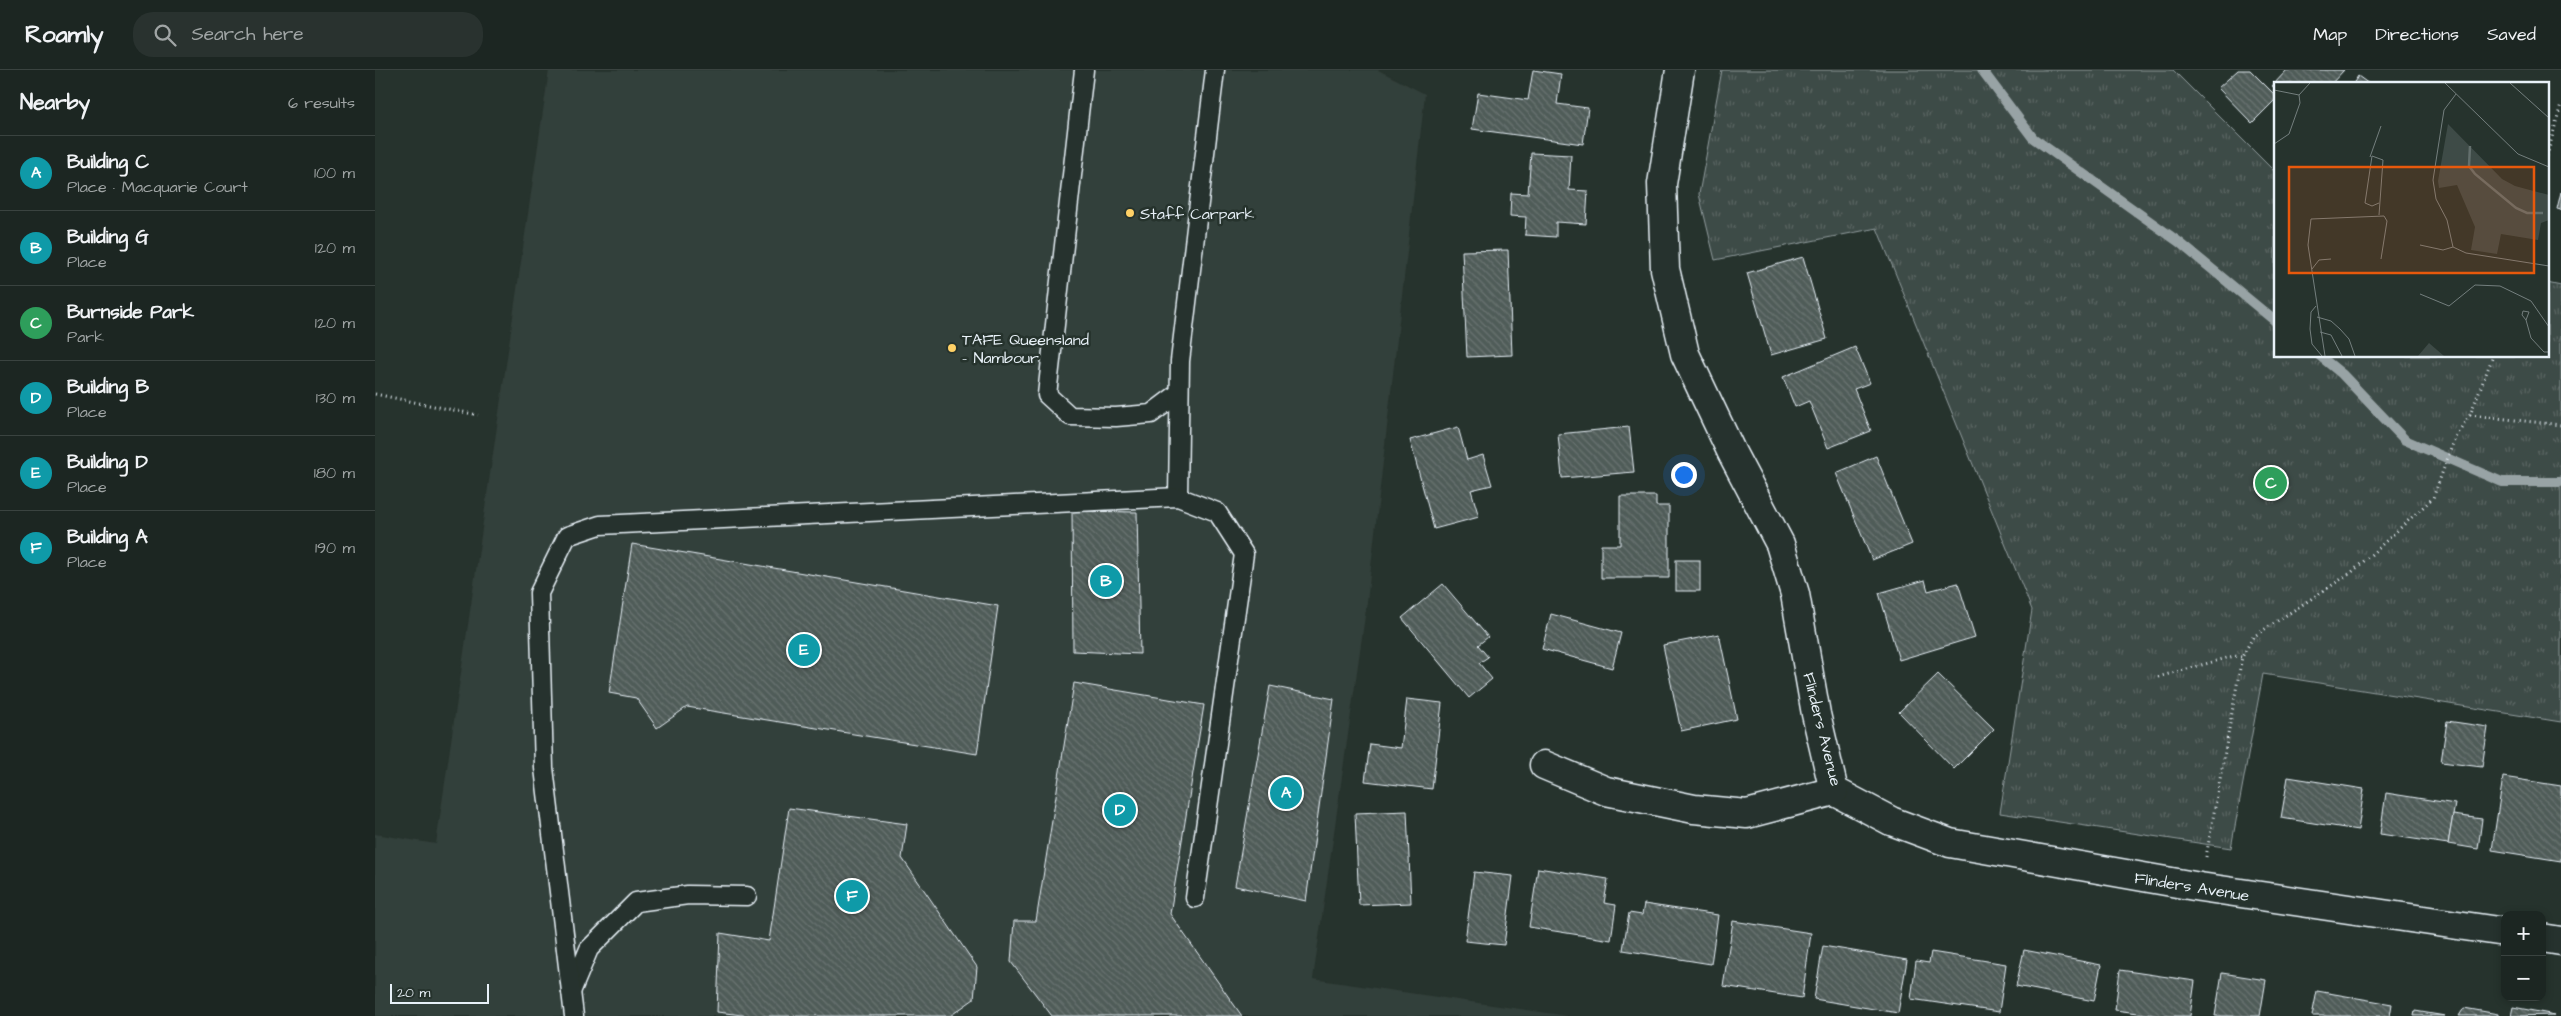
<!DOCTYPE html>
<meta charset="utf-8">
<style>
:root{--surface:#1c2622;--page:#29322f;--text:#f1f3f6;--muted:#a0a5a5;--line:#3a4340;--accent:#b45309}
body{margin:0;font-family:"Architects Daughter",sans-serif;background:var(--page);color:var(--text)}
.controls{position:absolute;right:15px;bottom:15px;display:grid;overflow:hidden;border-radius:10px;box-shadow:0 2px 8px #0003}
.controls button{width:45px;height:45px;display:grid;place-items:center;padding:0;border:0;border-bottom:1px solid var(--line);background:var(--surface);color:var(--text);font:25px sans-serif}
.scale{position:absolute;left:15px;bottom:12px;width:99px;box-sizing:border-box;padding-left:5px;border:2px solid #e8f1f8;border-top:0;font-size:14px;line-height:18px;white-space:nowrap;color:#e8f1f8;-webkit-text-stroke:4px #26332d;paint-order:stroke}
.you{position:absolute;left:1308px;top:404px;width:18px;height:18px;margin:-12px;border:4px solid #fff;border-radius:50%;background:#1a73e8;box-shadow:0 0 0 8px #1a73e833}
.badge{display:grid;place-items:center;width:32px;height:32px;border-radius:50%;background:var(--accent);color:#fff;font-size:16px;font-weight:700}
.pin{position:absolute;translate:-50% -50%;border:2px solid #fff;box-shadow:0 1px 5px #0006}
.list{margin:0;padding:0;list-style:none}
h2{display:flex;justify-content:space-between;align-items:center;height:65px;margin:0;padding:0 20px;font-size:21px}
h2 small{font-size:16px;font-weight:400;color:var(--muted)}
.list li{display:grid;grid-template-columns:32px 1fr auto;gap:15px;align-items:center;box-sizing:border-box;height:75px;padding:0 20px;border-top:1px solid var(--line)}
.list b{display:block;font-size:19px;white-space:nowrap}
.list p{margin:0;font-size:16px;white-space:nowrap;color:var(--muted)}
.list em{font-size:16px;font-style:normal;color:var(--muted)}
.icon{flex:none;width:28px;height:28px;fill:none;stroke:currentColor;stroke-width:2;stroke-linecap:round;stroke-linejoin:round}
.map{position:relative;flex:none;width:2186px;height:946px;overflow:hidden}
header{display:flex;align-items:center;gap:30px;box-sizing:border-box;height:70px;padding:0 25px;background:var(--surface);border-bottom:1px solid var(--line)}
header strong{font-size:24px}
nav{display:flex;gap:28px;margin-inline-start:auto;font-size:18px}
.search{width:350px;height:45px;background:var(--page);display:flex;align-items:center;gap:12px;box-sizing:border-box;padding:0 18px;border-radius:20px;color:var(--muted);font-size:19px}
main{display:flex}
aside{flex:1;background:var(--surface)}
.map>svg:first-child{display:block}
</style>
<header>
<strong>Roamly</strong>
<div class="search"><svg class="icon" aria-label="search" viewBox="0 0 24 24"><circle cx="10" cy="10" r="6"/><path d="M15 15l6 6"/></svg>Search here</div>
<nav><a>Map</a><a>Directions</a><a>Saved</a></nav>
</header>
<main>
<aside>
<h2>Nearby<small>6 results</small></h2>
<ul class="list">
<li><span class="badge" style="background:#0f9aa8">A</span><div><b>Building C</b><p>Place · Macquarie Court</p></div><em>100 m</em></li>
<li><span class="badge" style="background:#0f9aa8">B</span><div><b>Building G</b><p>Place</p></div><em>120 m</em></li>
<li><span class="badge" style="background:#2e9e5b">C</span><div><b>Burnside Park</b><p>Park</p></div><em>120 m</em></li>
<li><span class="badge" style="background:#0f9aa8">D</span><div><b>Building B</b><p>Place</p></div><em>130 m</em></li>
<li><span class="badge" style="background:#0f9aa8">E</span><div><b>Building D</b><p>Place</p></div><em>180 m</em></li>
<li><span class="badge" style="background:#0f9aa8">F</span><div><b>Building A</b><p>Place</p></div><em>190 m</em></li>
</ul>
</aside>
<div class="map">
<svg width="2186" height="946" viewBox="0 0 2186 946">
<defs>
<pattern id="park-tufts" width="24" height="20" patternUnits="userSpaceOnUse" patternTransform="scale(1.25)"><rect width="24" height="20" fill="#3e4b47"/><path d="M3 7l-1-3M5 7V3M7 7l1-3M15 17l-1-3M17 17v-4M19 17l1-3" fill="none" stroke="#5a6562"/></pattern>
<pattern id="building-back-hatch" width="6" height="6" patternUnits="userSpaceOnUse" patternTransform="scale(1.25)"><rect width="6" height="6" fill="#505c59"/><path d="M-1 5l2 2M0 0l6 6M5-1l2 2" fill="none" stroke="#697472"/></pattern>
</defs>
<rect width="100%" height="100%" fill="#26332d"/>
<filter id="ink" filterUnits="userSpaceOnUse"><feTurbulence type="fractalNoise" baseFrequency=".02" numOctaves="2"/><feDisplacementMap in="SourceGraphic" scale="10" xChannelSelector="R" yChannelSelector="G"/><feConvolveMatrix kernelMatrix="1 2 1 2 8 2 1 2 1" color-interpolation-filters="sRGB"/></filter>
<g filter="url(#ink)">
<path fill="#333f3a" d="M 174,0 L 1003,0 L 1050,24 L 992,532 L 938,909 L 1193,946 L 0,946 L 0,764 L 61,774 Z"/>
<path fill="url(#park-tufts)" stroke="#939ea0" d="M 1347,0 L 1798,0 L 1900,102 L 1900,286 L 2172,286 L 2172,213 L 2186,216 L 2186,652 L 1888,604 L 1856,778 L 1625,743 L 1657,540 L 1502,158 L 1340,190 L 1324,124 Z"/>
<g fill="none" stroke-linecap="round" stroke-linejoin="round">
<g stroke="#98a3a5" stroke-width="10">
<path d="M 1607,0 L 1658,68 L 1804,172 L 1900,251"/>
<path d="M 1945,286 L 1967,304 L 2030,370 L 2127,412 L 2186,412"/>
</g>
</g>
<g fill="url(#building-back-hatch)" stroke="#e8f1f8">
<path d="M 1158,0 L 1186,4 L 1182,34 L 1213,38 L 1208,74 L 1097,59 L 1103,23 L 1153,30 Z"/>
<path d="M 1863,0 L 1875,0 L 1900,25 L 1900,30 L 1877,53 L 1843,18 Z"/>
<path d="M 1912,0 L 1969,0 L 1956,14 L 1900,14 L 1900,18 L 1897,16 Z"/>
<path d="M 1983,6 L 1994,14 L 1978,14 Z"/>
<path d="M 1156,83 L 1196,85 L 1194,120 L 1213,121 L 1211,154 L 1181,152 L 1181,167 L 1150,165 L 1151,147 L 1135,146 L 1136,123 L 1153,124 Z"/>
<path d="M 2186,122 L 2186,140 L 2182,139 Z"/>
<path d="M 1133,180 L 1137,285 L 1092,287 L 1087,181 Z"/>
<path d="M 1428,187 L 1452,269 L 1396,285 L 1372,203 Z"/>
<path d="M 1480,277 L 1495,313 L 1479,319 L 1496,361 L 1453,378 L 1434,331 L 1420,337 L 1408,307 Z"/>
<path d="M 1083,357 L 1092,390 L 1108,385 L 1117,415 L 1096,420 L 1104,447 L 1059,459 L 1035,370 Z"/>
<path d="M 1254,357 L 1259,402 L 1187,408 L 1183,364 Z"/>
<path d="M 1501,386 L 1537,474 L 1497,490 L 1461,403 Z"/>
<path d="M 1245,426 L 1281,426 L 1281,436 L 1294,436 L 1294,508 L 1226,508 L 1226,475 L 1245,475 Z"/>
<path d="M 697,441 L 762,442 L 765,584 L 698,581 Z"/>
<path d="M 257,474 L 623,536 L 602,684 L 312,637 L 282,658 L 261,628 L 234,623 Z"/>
<rect x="1301" y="490" width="24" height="31"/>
<path d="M 1550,510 L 1553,521 L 1583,513 L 1600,567 L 1524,590 L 1504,523 Z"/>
<path d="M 1068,514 L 1113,567 L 1103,575 L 1113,587 L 1104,593 L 1117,609 L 1094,628 L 1027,548 Z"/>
<path d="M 1176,544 L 1246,563 L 1237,598 L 1167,579 Z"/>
<path d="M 1344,564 L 1362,649 L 1306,661 L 1288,575 Z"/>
<path d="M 1563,604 L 1619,659 L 1579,699 L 1524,642 Z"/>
<path d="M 699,613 L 829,635 L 795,844 L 867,946 L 677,946 L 636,892 L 639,851 L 661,851 Z"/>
<path d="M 895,616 L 959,629 L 931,831 L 860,816 Z"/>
<path d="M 1032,629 L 1067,633 L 1057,719 L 990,711 L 995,674 L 1026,678 Z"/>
<path d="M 2072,651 L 2113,657 L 2107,697 L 2066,692 Z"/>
<path d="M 1913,707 L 1989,719 L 1983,760 L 1906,748 Z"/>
<path d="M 2128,707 L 2186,716 L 2186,791 L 2117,780 Z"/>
<path d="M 2011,723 L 2080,734 L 2073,774 L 2005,764 Z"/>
<path d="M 414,738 L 532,754 L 527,788 L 602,897 L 599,929 L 575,946 L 375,946 L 342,942 L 345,863 L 394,871 Z"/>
<path d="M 1032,741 L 1036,833 L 984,835 L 980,743 Z"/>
<path d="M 2078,745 L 2107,749 L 2103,779 L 2073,774 Z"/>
<path d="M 1163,798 L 1233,809 L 1229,833 L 1241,835 L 1236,870 L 1154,857 Z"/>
<path d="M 1099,802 L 1138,806 L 1129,875 L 1090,871 Z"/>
<path d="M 1269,834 L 1343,845 L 1336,894 L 1248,880 L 1254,843 L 1267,845 Z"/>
<path d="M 1358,851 L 1436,863 L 1427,928 L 1348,916 Z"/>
<path d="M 1448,876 L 1532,890 L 1523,943 L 1439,929 Z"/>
<path d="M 1649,880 L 1726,895 L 1719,931 L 1641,916 Z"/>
<path d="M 1556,882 L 1631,894 L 1624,942 L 1536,929 L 1541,891 L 1554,893 Z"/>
<path d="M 1745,900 L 1820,911 L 1815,946 L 1786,946 L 1740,940 Z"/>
<path d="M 1847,903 L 1891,910 L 1885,946 L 1840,946 Z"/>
<path d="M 1942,921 L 2017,934 L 2015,946 L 1937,946 Z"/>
<path d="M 2138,937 L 2180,945 L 2136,946 Z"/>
<path d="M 2089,938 L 2123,944 L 2123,946 L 2084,946 Z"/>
<path d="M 2040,941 L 2070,946 L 2039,946 Z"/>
</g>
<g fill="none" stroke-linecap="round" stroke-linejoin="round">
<g stroke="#e8f1f8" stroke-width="21">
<g id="service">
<path d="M 709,0 L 672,325 L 695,346 L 741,347 L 776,344 L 804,323"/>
<path d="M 803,427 L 805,291 L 840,0"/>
<path d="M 196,922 L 214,879 L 261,832 L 313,825 L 372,826"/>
<path d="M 199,946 L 169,698 L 164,523 L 192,466 L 225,455 L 803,427 L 842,442 L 869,484 L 820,828"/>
</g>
</g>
<g stroke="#e8f1f8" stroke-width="31">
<g id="minor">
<path d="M 1305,0 L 1287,114 L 1290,199 L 1310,284 L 1357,383 L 1405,474 L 1420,524 L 1441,644 L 1459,721 L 1516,751 L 1575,773 L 1825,817 L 2130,862"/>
<path d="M 1169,695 L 1231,721 L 1319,739 L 1372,744 L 1459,721"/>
<path d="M 2167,868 L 2186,871"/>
</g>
</g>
<g stroke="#e8f1f8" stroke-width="3" stroke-dasharray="1 4" stroke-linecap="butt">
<path d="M 2172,86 L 2186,34"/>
<path d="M 0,324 L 103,345"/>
<path d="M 2095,345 L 2186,355"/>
<path d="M 1783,607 L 1859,586 L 1867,587"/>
<path d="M 1831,787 L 1867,587 L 1878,567 L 1977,502 L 2058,428 L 2081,365 L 2095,345 L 2118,286"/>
</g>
<use href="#service" stroke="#26332d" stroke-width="18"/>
<use href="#minor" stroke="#26332d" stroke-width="28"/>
</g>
</g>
<g fill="#ffd166" stroke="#26332d" stroke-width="2">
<circle cx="755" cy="143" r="5"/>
<circle cx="577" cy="278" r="5"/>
</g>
<g text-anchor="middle" stroke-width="5" stroke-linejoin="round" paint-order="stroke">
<g font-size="16" fill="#e8f1f8" stroke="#26332d" text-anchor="start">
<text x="765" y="149">Staff Carpark</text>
<text x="587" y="275">TAFE Queensland<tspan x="587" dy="18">- Nambour</tspan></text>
</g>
<g font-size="16" fill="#e8f1f8" stroke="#26332d">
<text transform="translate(1448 659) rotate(76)" y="6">Flinders Avenue</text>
<text transform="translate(1817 816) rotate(9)" y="6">Flinders Avenue</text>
</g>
</g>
<g transform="translate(1899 12)">
<rect width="275" height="275" fill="#26332d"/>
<path d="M 155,261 L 170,274 L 144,274 Z" fill="#3e4b47"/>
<path d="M 174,42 L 228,97 L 241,104 L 275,113 L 275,138 L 267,141 L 264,158 L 227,152 L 223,172 L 197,168 L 201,145 L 183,103 L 165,106 L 164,99 Z" fill="#3e4b47"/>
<path fill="none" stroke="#636f6d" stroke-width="2.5" d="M 196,64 L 195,84 L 201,92 L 242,126 L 253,131 L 269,131"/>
<path fill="none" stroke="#747f7e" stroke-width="1" d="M 171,1 L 244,72 L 275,85M 236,1 L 275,36M 0,8 L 25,13 L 36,1M 182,12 L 170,28 L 159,98 L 162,117 L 173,138 L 179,165 L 192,171 L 275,184M 0,62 L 15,52 L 26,21 L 25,13M 96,75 L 107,44M 105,133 L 109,78 L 98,74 L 91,121 L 98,124 L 105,121M 146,163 L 169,168 L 179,165M 38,187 L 45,178 L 57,177M 146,212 L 175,224 L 201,203 L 226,204 L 257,219 L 275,245M 42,224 L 37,230 L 36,247 L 38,262 L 48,274M 43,235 L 57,239 L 66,247 L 75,257 L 81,274M 252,238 L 255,230 L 249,229 L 248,233 L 252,238 L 257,256 L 270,270 L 275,270M 46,250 L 57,253 L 68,274M 51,274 L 34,163 L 37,137 L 110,134 L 113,139 L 107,177"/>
<path fill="#e8590c" fill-opacity="0.15" stroke="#e8590c" stroke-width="2.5" d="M 15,85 L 260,85 L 260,191 L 15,191 Z"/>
<rect width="275" height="275" fill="none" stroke="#e8f1f8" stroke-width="2.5"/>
</g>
</svg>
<div class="controls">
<button>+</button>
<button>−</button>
</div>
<div class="scale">20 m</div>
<div class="you"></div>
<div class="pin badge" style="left:911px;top:723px;background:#0f9aa8">A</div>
<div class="pin badge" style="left:731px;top:511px;background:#0f9aa8">B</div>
<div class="pin badge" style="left:1896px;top:413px;background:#2e9e5b">C</div>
<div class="pin badge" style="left:745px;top:740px;background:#0f9aa8">D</div>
<div class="pin badge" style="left:429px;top:580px;background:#0f9aa8">E</div>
<div class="pin badge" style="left:477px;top:826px;background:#0f9aa8">F</div>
</div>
</main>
